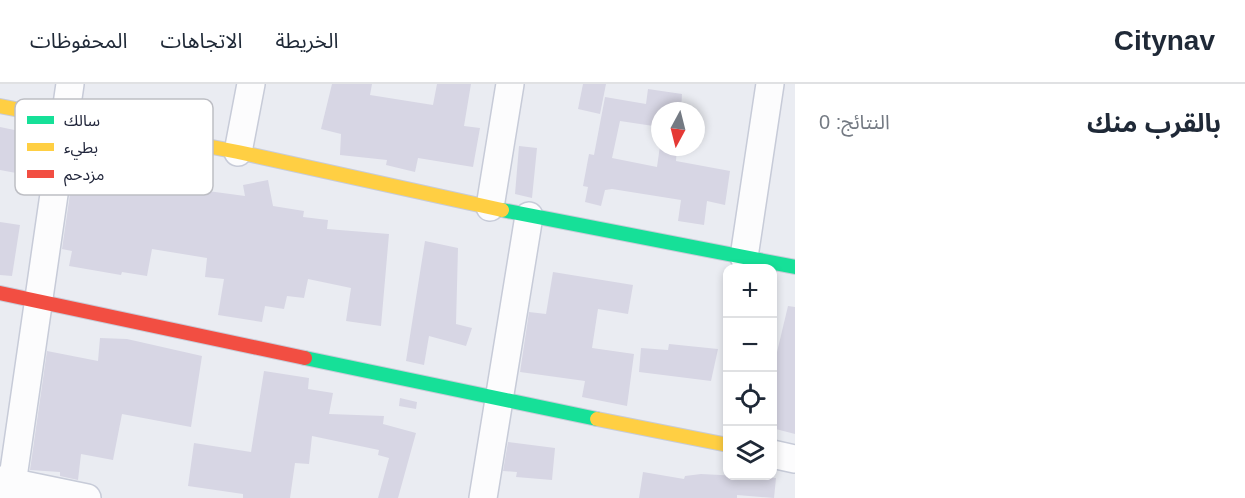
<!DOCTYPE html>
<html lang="ar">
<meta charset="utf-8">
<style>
:root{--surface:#fff;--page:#f2f2f3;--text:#1f2937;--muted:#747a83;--line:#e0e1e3}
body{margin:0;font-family:Helvetica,"Noto Sans Arabic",sans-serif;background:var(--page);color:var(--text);direction:rtl}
.controls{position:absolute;right:18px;bottom:18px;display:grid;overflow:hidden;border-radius:12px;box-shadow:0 3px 9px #0003}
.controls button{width:54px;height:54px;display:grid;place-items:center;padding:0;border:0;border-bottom:2px solid var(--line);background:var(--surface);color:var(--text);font:30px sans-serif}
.compass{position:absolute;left:651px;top:18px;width:54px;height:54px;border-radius:50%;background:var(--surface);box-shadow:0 3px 9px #0003;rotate:187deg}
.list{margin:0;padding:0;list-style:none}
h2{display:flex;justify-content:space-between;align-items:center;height:78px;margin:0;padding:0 24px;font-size:26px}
h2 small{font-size:20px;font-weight:400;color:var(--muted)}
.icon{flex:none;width:33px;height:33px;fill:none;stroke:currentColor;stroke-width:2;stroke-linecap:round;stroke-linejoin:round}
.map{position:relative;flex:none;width:795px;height:414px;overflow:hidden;direction:ltr}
header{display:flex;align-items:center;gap:36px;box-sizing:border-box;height:84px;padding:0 30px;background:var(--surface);border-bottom:2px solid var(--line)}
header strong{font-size:28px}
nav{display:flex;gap:33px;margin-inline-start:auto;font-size:21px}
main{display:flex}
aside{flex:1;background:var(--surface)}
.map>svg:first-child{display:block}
</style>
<header>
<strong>Citynav</strong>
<nav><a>الخريطة</a><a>الاتجاهات</a><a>المحفوظات</a></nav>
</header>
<main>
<aside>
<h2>بالقرب منك<small>النتائج: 0</small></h2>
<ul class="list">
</ul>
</aside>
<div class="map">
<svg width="795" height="414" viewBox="0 0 795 414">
<rect width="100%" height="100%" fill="#eaecf2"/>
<g fill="#d7d6e4">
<path d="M 332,0 L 372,0 L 370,11 L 433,21 L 437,0 L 471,0 L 464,42 L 480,44 L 473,83 L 418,74 L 415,88 L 386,81 L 387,76 L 340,71 L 341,50 L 321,45 Z"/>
<path d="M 583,0 L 606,0 L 600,30 L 578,25 Z"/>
<path d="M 648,5 L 682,10 L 681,27 L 660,27 L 660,43 L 620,37 L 612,74 L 657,83 L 660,62 L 677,63 L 676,77 L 730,87 L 725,121 L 707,117 L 704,141 L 678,137 L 681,116 L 612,105 L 605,106 L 601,122 L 585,118 L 588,103 L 583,102 L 589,70 L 594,71 L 605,13 L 646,20 Z"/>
<path d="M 0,43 L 34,50 L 27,91 L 0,86 Z"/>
<path d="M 519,62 L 537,64 L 532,114 L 515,110 Z"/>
<path d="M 98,87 L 163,101 L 245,112 L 243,101 L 268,96 L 273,122 L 304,127 L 303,133 L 328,136 L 327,145 L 389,150 L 381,242 L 346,237 L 351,204 L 308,195 L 304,214 L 287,212 L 284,225 L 265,222 L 262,238 L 218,231 L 224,195 L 205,193 L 207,174 L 152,165 L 147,192 L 122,188 L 121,191 L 69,182 L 72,167 L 62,165 L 72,96 L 95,100 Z"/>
<path d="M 0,138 L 20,141 L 12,192 L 0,191 Z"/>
<path d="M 425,157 L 458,164 L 456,240 L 472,244 L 466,262 L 429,252 L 424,281 L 406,277 Z"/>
<path d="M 553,188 L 633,201 L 628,230 L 598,225 L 592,264 L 634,270 L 627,322 L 582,313 L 585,297 L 520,288 L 529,228 L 546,230 Z"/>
<path d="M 788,222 L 795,223 L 795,350 L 772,344 L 772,289 Z"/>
<path d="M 100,254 L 127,255 L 202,272 L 191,343 L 122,330 L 113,376 L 81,370 L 78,396 L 60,392 L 60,388 L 30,386 L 47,267 L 98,277 Z"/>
<path d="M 669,260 L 718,265 L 711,297 L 639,288 L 641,264 L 668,266 Z"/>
<path d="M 264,287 L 309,294 L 308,305 L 333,309 L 329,330 L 384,332 L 383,340 L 416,349 L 398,414 L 378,414 L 389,374 L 378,371 L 379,366 L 312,352 L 309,380 L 295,379 L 290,414 L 243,414 L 243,410 L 188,402 L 194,359 L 251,368 Z"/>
<path d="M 400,314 L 417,318 L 416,325 L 399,322 Z"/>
<path d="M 508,358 L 555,364 L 552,396 L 516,393 L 517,388 L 503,387 Z"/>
<path d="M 643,388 L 684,395 L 685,392 L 701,390 L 776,394 L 774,414 L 737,411 L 737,414 L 639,414 Z"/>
</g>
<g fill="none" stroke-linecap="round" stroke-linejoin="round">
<g stroke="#c7cbd8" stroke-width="30">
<g id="street">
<path d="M 238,68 L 251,0"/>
<path d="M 490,123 L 510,0"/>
<path d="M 744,173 L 770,0"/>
<path d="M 772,370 L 795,375"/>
<path d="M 0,396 L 87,414"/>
<path d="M 10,414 L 70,0"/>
<path d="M 483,414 L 529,132"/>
</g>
</g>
<g stroke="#c7cbd8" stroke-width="16">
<g id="fast">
<path d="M 502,126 L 795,183"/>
<path d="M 305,274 L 597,335"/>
</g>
</g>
<g stroke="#c7cbd8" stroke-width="16">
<g id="slow">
<path d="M 0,22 L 238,68 L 502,126"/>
<path d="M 597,335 L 728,361"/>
</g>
</g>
<g stroke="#c7cbd8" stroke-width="16">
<path id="jam" d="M 0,209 L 305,274"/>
</g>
<use href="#street" stroke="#fcfcfd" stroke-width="27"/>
<use href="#fast" stroke="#16e098" stroke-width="14"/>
<use href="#slow" stroke="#ffcf43" stroke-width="14"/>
<use href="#jam" stroke="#f24e42" stroke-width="14"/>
</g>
<rect x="15" y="15" width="198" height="96" rx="9" fill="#fff" stroke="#bdbec4" stroke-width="1.5"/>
<rect x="27" y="32" width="27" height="8" fill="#16e098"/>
<rect x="27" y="59" width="27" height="8" fill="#ffcf43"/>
<rect x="27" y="86" width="27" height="8" fill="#f24e42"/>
<g font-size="16" fill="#22273c">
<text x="64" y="42">سالك</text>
<text x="64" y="69">بطيء</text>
<text x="64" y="96">مزدحم</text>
</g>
</svg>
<div class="controls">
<button>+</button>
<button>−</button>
<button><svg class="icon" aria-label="locate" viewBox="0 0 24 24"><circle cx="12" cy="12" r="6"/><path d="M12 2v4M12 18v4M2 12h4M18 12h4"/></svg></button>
<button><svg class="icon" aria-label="layers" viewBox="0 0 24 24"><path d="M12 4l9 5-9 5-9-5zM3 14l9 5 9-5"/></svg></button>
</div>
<svg class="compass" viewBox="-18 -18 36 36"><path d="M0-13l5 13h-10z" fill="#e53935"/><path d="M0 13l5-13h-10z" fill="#747a83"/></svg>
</div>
</main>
